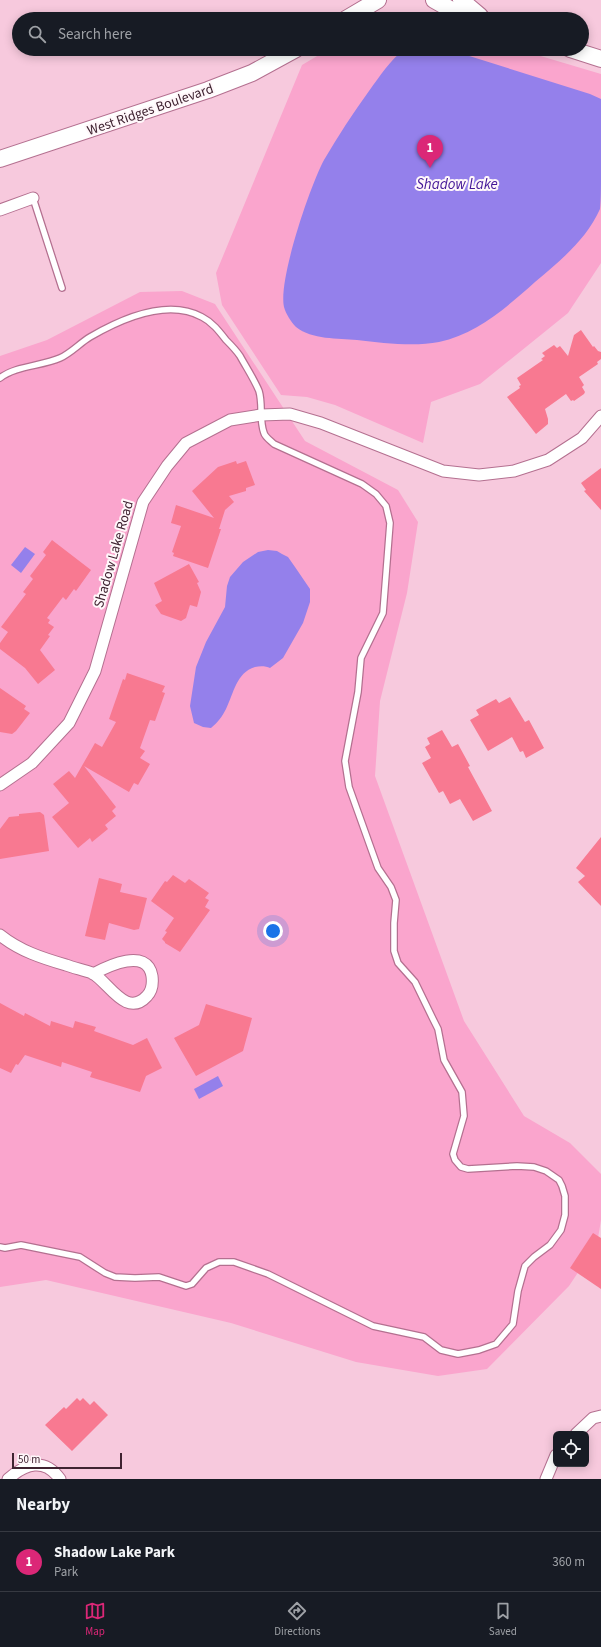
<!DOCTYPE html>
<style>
:root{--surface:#171b24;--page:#242831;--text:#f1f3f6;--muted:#9ea1a6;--line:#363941;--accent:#db2777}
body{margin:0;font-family:"Source Sans 3",sans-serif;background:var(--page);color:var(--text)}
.controls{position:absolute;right:12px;bottom:12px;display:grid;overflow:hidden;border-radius:6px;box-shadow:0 2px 10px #0003}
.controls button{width:36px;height:36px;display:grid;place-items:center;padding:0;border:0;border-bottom:1px solid var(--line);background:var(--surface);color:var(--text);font:20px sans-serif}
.scale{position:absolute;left:12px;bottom:10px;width:110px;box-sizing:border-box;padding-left:4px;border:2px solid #3f2331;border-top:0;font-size:11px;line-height:14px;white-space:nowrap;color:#3f2331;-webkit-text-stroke:3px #fff7fa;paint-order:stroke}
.you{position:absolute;left:273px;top:931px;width:14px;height:14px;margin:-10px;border:3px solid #fff;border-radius:50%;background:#1a73e8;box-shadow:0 0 0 6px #1a73e833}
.badge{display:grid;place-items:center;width:26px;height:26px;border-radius:50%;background:var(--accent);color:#fff;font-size:13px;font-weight:700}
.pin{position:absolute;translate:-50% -33px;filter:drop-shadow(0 1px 2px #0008)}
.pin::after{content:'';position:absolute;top:21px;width:14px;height:12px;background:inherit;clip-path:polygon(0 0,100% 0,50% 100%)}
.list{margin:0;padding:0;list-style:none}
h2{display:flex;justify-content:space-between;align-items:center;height:52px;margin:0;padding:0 16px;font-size:17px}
h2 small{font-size:13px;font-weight:400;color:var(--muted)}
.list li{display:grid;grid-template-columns:26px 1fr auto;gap:12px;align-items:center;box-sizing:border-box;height:60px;padding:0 16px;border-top:1px solid var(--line)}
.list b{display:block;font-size:15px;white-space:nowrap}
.list p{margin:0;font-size:13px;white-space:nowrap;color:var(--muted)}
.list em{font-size:13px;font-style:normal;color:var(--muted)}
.icon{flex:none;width:22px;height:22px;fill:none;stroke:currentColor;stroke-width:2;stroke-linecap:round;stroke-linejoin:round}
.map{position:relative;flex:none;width:601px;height:1479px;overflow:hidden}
.search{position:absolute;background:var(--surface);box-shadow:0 2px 10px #0003;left:12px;right:12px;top:12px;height:44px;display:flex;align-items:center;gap:10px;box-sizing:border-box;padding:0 14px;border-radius:22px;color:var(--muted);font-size:15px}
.sheet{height:112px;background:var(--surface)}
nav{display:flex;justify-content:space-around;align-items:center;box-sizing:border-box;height:56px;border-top:1px solid var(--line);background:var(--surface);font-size:11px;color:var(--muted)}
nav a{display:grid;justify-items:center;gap:2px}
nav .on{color:var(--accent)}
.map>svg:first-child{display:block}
</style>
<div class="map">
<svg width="601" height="1479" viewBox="0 0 601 1479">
<rect width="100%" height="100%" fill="#f7c9dd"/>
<g fill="#faa5cd">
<path d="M 329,49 L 517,49 L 601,74 L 601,263 L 568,313 L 480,384 L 431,402 L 423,443 L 335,405 L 307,397 L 281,395 L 222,305 L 216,273 L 302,65 Z"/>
<path d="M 182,291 L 215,304 L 305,441 L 398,490 L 418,522 L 407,593 L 380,701 L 375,776 L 464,1021 L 524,1116 L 570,1143 L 601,1174 L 601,1220 L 597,1244 L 569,1286 L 487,1369 L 438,1376 L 356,1362 L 231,1323 L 46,1280 L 0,1287 L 0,356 L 47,340 L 140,292 Z"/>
</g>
<g fill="#9480eb">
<path d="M 405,49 L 447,49 L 590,94 L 601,99 C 601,125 601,152 601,178 C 601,187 601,201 600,209 C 586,240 560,261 535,282 C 507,307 477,334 439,342 C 414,347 383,343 357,340 C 338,338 312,340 296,327 C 291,322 286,314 284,307 C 278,280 310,186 324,160 C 338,136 353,113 369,91 C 380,76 390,60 405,49 Z"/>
<path d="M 25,547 L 35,554 L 21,573 L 11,565 Z"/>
<path d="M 268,550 L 277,551 L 282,554 L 288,557 L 295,567 L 310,589 L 310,602 L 303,623 L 283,658 L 270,668 C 266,666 260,666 255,667 C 236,673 234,693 226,709 C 222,717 218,722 211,728 L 203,727 L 194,723 L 190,706 L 196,667 L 206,642 L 225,607 L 227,586 L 230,577 L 243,562 L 258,552 Z"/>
<path d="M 218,1076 L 223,1086 L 199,1099 L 194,1089 Z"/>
</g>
<g fill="#f87991">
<path d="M 581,330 L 593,347 L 594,346 L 598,351 L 601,352 L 601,359 L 597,362 L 598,364 L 579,377 L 584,385 L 582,387 L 585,392 L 584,394 L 574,401 L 573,400 L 571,401 L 566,394 L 545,409 L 548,419 L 548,424 L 536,434 L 507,397 L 520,388 L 519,386 L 521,385 L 517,378 L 543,360 L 541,359 L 545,356 L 542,353 L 554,345 L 557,348 L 560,346 L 568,356 L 574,335 Z"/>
<path d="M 236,461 L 237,464 L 246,461 L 255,485 L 246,488 L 246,491 L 229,496 L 234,502 L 225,510 L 219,529 L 221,529 L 208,568 L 173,556 L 174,553 L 172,552 L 181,526 L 171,523 L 176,505 L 214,518 L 192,491 L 218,467 Z"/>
<path d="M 601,468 L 601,510 L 584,491 L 586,490 L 581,483 Z"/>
<path d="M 52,540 L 91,570 L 76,591 L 74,589 L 66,600 L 63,597 L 47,618 L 50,620 L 48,623 L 54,627 L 48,635 L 50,636 L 40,650 L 55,670 L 38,684 L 25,668 L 0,649 L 0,643 L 8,632 L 1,627 L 26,594 L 23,592 L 33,579 L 30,576 L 46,555 L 43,552 Z"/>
<path d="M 189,564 L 199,582 L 197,583 L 201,592 L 197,607 L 190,605 L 186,618 L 181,621 L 161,614 L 155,605 L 162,601 L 154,583 Z"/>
<path d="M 127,673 L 165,686 L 162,692 L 165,693 L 155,721 L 150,720 L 140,748 L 145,751 L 140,758 L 150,764 L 138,785 L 134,783 L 129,792 L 84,766 L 116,807 L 112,811 L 116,816 L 105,825 L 108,829 L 92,842 L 90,838 L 78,848 L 52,817 L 69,803 L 53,784 L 69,771 L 75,778 L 95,743 L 102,747 L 116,722 L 109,719 L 123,679 L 125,680 Z"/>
<path d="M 0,688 L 26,706 L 24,709 L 30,713 L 16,731 L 12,734 L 0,732 Z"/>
<path d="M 510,697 L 525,722 L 529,720 L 544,748 L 526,758 L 523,751 L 520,752 L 512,737 L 488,751 L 470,720 L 479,715 L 476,710 L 496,699 L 499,703 Z"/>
<path d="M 442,730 L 452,747 L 458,744 L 470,766 L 468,767 L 492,811 L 473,821 L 460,799 L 450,804 L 443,791 L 439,793 L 422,763 L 431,758 L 425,747 L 430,744 L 427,738 Z"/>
<path d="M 40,812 L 44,815 L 49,851 L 0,859 L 0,829 L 9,817 L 19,816 L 19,814 Z"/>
<path d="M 601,837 L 601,906 L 578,882 L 585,876 L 576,868 Z"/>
<path d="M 173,875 L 185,883 L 189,879 L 209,893 L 205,898 L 209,900 L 205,907 L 210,910 L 180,952 L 165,943 L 165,942 L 162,939 L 167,932 L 165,931 L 174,918 L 151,901 L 165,881 L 167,882 Z"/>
<path d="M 99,878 L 122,884 L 120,892 L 147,898 L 139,929 L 134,930 L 109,923 L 105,940 L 85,936 Z"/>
<path d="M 0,1003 L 24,1016 L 25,1013 L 50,1026 L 51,1021 L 73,1028 L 75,1021 L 96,1027 L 94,1031 L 133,1045 L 147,1038 L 162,1068 L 146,1076 L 140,1092 L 90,1077 L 92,1072 L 62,1062 L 61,1067 L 25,1055 L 18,1065 L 16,1064 L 11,1073 L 0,1068 Z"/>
<path d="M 206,1004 L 252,1018 L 243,1051 L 196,1076 L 174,1038 L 199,1025 Z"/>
<path d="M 593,1233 L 601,1238 L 601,1289 L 570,1268 Z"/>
<path d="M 77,1398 L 80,1401 L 83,1398 L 90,1405 L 94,1401 L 108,1415 L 72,1451 L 45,1425 L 64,1407 L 66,1409 Z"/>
</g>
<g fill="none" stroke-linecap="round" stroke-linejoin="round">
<g stroke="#b47090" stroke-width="8">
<g id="lane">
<path d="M 33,198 L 62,288"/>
<path d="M 0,378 C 15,366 42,366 60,358 C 71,353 80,343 90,337 C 121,319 167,298 202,317 C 212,322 219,331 226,340 C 231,345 236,350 240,356 C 246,367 254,379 259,391 C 263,404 259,420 264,433 C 265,437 271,441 274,444 L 362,484 L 376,494 L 386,506 L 390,523 L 383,613 L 361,658 L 358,692 L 345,761 L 349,787 L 378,868 L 391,887 L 396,900 L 394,923 L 394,951 L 398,963 L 415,982 L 432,1017 L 438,1029 L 444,1060 L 462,1092 L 464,1116 L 453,1154 L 455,1160 L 461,1167 L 468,1169 L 517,1166 L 534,1167 L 546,1171 L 559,1180 L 562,1186 L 565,1196 L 565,1215 L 561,1230 L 550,1245 L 534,1257 L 525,1266 L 518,1291 L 513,1324 L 496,1344 L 479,1350 L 458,1354 L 441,1350 L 424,1337 L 373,1326 L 268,1274 L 234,1262 L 219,1262 L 206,1268 L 192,1284 L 186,1286 L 159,1277 L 135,1278 L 115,1277 L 105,1273 L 80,1257 L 21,1245 L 5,1248 L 0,1247"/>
</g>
</g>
<g stroke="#b47090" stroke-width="13">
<g id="street">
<path d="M 0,210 L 33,198"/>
<path d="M 0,785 L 32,763 L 69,723 L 95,671 L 143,502 L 167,466 L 186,443 L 230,420 L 261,415 L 290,414 L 321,423 L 443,471 L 479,475 L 514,471 L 548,460 L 582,438 L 601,416"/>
<path d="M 0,935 C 20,951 42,958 66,965 C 74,968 84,970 92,973 C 108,981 126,1019 147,996 C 152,991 153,984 152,976 C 147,947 108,966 93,974"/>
<path d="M 576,1434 L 593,1418 L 601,1416"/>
<path d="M 8,1479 C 25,1464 44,1457 60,1479"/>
<path d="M 546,1479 L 556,1455"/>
</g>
</g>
<g stroke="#b47090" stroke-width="18">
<g id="secondary">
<path d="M 434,0 L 450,9 L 475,19"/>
<path d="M 461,0 L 480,16"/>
<path d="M 346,19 L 378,0"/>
<path d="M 570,49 L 601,59"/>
<path d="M 0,159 L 208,90 L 252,73 L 296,49"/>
</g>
</g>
<use href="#lane" stroke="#fff" stroke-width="5.5"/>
<use href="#street" stroke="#fff" stroke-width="11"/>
<use href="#secondary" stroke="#fff" stroke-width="16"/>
</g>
<g text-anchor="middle" stroke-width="4" stroke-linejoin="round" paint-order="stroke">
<g font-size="14" fill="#3f2331" stroke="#fff7fa">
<text transform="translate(150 109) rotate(-19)" y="5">West Ridges Boulevard</text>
<text transform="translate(113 554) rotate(-74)" y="5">Shadow Lake Road</text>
</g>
<g font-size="15" font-style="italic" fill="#441697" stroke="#fff7fa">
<text x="457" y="189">Shadow Lake</text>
</g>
</g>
</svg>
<div class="controls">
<button><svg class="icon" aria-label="locate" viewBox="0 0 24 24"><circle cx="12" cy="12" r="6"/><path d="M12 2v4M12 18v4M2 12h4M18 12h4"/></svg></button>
</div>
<div class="scale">50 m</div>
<div class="you"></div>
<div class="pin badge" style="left:430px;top:168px">1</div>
<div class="search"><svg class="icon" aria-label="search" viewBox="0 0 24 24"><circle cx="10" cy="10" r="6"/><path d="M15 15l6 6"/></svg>Search here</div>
</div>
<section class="sheet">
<h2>Nearby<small></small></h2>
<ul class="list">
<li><span class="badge">1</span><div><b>Shadow Lake Park</b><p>Park</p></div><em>360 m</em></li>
</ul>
</section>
<nav>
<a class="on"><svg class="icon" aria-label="map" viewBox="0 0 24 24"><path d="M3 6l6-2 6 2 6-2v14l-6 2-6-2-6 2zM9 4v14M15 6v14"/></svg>Map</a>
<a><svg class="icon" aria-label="directions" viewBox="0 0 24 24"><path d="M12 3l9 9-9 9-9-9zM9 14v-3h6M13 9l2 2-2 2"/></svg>Directions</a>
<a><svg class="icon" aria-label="saved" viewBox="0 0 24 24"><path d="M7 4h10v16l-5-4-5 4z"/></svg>Saved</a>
</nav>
